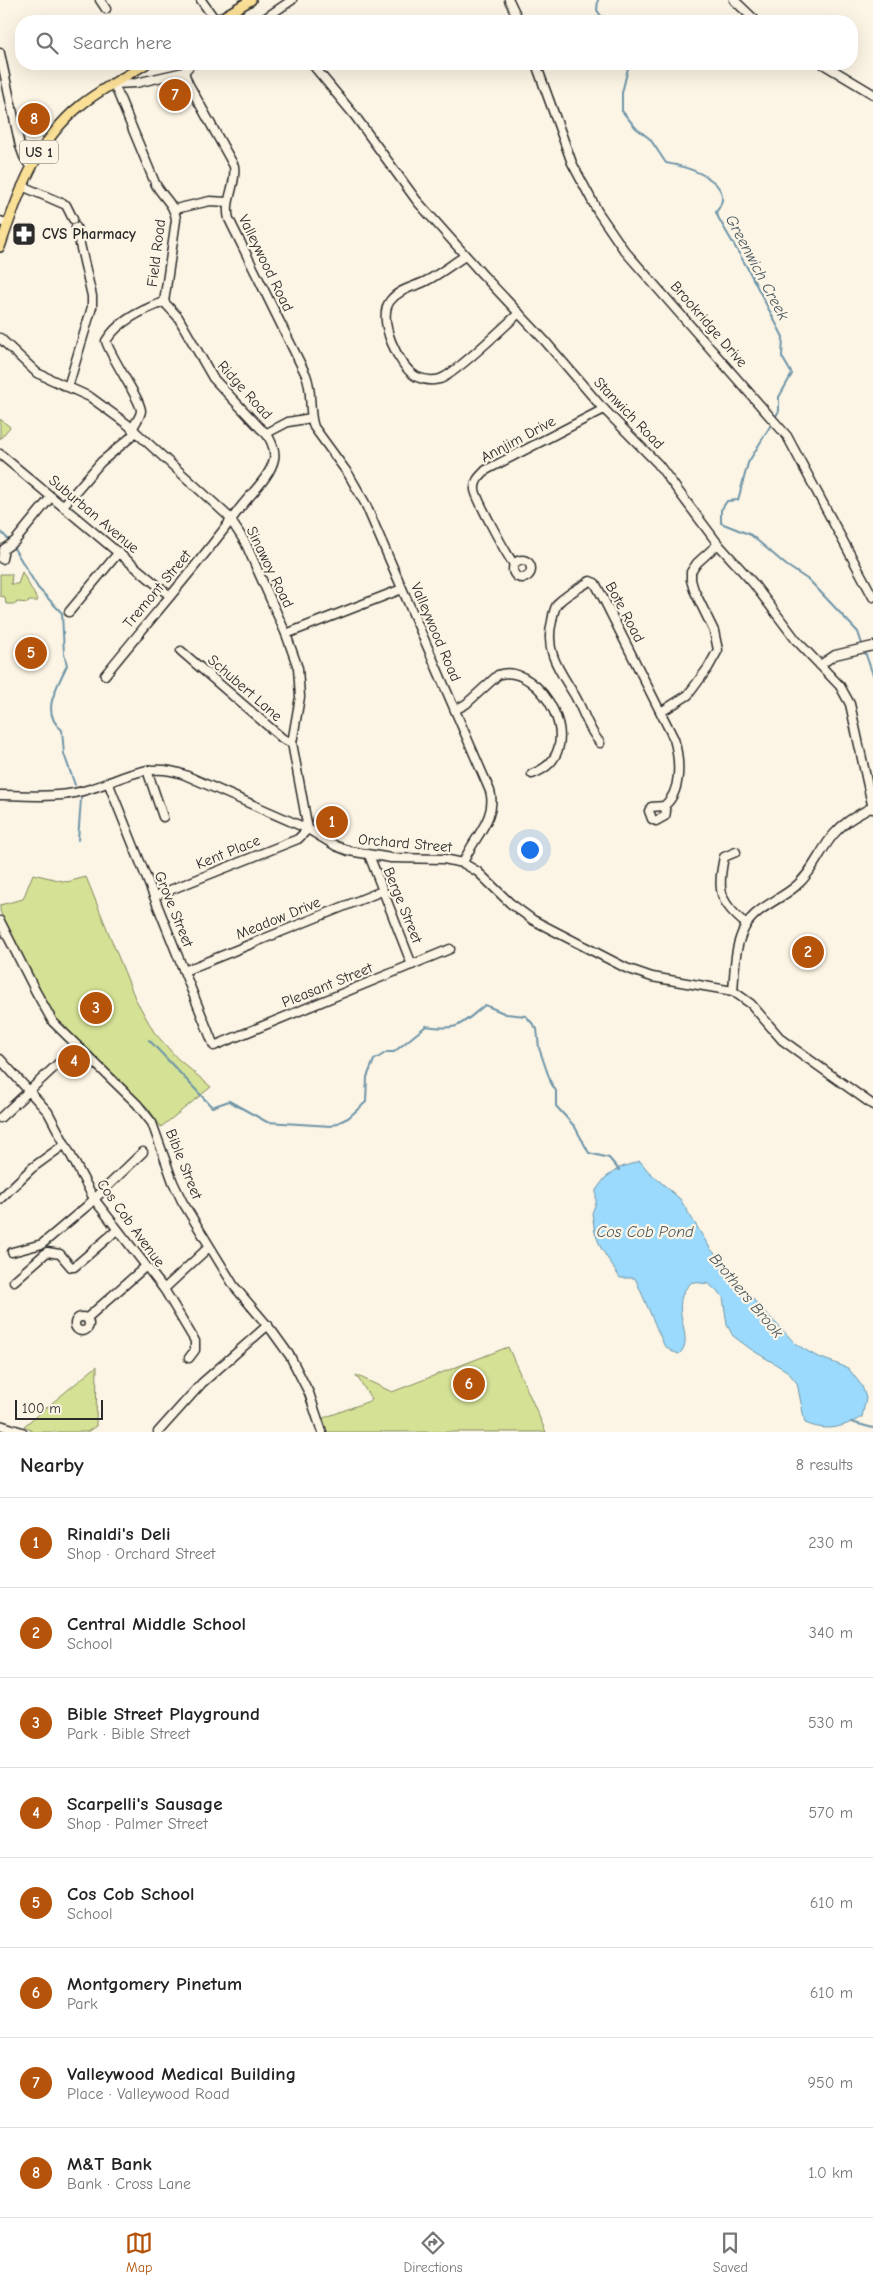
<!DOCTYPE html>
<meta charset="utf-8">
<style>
:root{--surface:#fff;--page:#f6f6f6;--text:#222;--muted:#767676;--line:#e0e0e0;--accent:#b45309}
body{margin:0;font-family:"Comic Neue",sans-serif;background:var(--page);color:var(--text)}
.scale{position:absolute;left:15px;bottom:12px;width:88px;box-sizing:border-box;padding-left:5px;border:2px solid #2b2b2b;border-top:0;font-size:14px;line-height:18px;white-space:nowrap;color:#2b2b2b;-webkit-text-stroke:4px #fcf5e5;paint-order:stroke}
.you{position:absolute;left:529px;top:849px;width:18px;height:18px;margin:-12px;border:4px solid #fff;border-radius:50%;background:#1a73e8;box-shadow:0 0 0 8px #1a73e833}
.badge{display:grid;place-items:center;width:32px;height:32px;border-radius:50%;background:var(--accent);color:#fff;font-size:16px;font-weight:700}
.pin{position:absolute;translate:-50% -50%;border:2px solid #fff;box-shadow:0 1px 5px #0006}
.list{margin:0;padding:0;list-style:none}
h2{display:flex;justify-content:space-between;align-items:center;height:65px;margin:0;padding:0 20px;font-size:21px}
h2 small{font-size:16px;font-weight:400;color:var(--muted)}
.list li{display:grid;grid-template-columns:32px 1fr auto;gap:15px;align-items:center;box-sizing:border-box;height:90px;padding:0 20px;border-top:1px solid var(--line)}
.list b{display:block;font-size:19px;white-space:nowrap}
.list p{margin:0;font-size:16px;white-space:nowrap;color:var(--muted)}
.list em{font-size:16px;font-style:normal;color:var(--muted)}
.icon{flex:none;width:28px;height:28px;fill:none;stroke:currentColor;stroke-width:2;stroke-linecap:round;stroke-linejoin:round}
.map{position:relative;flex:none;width:873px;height:1432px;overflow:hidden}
.search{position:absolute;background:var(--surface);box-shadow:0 5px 20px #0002;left:15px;right:15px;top:15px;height:55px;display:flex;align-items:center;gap:12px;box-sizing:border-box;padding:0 18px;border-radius:20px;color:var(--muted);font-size:19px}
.sheet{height:785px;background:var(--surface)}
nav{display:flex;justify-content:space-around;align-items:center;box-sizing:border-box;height:70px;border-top:1px solid var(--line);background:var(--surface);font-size:14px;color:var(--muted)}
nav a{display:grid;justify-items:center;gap:2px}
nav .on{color:var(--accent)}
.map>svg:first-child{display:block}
</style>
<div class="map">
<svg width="873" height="1432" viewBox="0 0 873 1432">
<rect width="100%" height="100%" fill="#fcf5e5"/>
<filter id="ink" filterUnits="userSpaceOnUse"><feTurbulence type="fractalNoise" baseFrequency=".02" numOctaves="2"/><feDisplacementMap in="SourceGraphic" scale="10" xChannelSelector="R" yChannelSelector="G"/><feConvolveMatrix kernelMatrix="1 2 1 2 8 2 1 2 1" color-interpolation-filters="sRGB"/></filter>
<g filter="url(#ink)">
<g fill="#d5e295" stroke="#808660">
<path d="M 0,419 L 10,427 L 0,439 Z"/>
<path d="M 22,572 L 38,601 L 29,601 L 28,603 L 17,602 L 16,604 L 6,604 L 5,597 L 0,596 L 0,574 L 12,574 L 11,584 L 18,584 Z"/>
<path d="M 33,874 L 67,882 L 86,877 L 135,998 L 154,1032 L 177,1058 L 211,1087 L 161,1127 L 148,1108 L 56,1019 L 12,938 L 0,911 L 0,905 L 23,899 Z"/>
<path d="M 508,1347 L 546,1432 L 323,1432 L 318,1420 L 372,1400 L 356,1375 L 392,1392 Z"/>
<path d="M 97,1366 L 96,1426 L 87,1432 L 33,1432 L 24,1426 Z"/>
</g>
<path fill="#9bdafc" stroke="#6e94a8" d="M 640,1161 L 648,1171 L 680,1199 L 710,1248 L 758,1305 L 797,1345 L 816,1356 L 848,1368 L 862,1386 L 866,1398 L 862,1417 C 841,1428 827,1432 805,1423 L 797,1383 L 787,1371 L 752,1350 L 733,1336 L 727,1325 L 723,1297 L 709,1284 L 692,1282 C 664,1305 698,1338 679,1354 L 671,1351 L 664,1345 L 635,1278 L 620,1278 L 601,1248 L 595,1233 L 592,1213 L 596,1203 L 596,1190 L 605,1178 L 619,1168 Z"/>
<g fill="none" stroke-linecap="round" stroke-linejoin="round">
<g stroke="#6e94a8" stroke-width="2">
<path d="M 598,0 L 597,10 L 604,21"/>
<path d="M 629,64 L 622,93 L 622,111 L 636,128 L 650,139 L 666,163 C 687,166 740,183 716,212 L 719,219 L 748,269 L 783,337 L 782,357 L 792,374 L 779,397 L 779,411 L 774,419"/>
<path d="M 772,423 L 748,463 L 738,500 L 727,501 L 721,510 L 721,523 L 751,535 L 786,565 L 810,581 L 858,632 L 863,647"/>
<path d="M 0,531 L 10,541"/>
<path d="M 12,545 L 38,588 L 62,613 L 64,654 L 67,665 C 58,686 39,712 62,730 L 64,754 L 75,785"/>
<path d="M 865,652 L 873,675"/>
<path d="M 78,840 L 81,799"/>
<path d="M 149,1040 L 212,1107 L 229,1101 L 267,1122 L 331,1126 L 348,1118 L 366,1102 L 367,1077 L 374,1060 L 387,1052 L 394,1052 L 426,1026 C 460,1031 460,1025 485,1005 L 506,1014 L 526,1016 L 537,1029 L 539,1048 L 551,1083 L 556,1091 L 556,1106 L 575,1127 L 589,1153 L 609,1158 L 619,1170"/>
<path d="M 851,1422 L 873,1428"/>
</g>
<g stroke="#2b2b2b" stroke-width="11">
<g id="minor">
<path d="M 100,0 L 106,9"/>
<path d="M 201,0 L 216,21"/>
<path d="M 509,0 L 519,21"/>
<path d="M 734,0 L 756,21"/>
<path d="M 261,21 L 292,0"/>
<path d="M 0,53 L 20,146 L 24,157 L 31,168"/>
<path d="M 312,64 L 355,116 L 417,201 L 482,274 L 545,341 L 599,404 L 658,464 L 718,544 L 753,583 L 796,640 L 840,686 L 850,704 L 873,809"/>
<path d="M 536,64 L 572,163 L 598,212 L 624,250 L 787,436 L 873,597"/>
<path d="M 823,64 L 873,94"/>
<path d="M 184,72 L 188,83 L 234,166 C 237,185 224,200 229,219 L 306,375 C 313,392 308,410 314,427 L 349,475 L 365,503 L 490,791 C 498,818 472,839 463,863"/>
<path d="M 184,72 L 191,64"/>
<path d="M 22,186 L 66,205 L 73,219"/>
<path d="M 175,209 L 210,201 L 227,202"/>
<path d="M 0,221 L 8,224"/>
<path d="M 465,256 C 452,264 440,274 426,281 C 414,287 399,289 390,301 C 376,319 399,368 417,377 C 424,380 433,381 440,379 C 454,375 505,326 519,313"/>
<path d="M 0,338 L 37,373 L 90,397 L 127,424 L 215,504 L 228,516 L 245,542 L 286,634 L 298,668 L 300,697 L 292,743 L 308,829 L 298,839 L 155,896"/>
<path d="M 68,387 L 92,307 L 92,296 L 76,227"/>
<path d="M 132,429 C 135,423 140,418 141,411 C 141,400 111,358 106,341 C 117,322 144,309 164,302 L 176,220 C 175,204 162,197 155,183 L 114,84 L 136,83 L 184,72"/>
<path d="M 267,433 L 288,422 L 311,418"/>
<path d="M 0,454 L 170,596"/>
<path d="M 63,506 L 101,462 L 131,437 L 135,431"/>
<path d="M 2,559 L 4,549 L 15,541 L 51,497"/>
<circle cx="522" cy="569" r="9"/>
<path d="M 514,564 C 507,556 477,500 475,490 C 474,481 480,476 486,470 L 604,409"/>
<path d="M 69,612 L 119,552"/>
<path d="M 286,634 L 402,589"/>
<path d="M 181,651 L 283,739 L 292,743"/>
<path d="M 820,665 L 835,655 L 873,646"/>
<path d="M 105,675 C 149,620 196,568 237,512 C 248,496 270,478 274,459 C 276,449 269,434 261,429 L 213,378 L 178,317 L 164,302"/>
<path d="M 455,710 L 466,704 L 498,675 C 539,660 594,752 532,774"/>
<path d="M 661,712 L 688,695 L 708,668 L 718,650 L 714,631 L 694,590 L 691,580 L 691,572 L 697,563 L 718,544"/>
<path d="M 600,743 C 588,729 584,712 575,696 C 560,671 544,652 552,621 C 553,615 554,608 558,603 C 567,594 579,588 590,581 L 595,583 L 601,594 L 674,739 C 680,760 682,792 664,806 L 666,812 L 665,816 L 656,821 L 652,819 L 649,811 L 651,807 L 664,806"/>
<path d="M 147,770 L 163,817"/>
<path d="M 108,782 L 214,1046 L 450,949"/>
<path d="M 0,795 C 24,795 50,798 74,793 C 114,786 142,758 185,775 L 308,829 L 336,846 L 349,851 L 391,858 L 444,859 L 463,863 L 478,872 L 510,903 L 533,920 L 626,968 L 652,977 L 733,991 L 751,1004 L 782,1040 L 873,1105"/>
<path d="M 736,852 L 724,857 C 717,891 719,902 746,924"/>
<path d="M 369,855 L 412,965"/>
<path d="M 0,921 L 36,992 L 53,1022 L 137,1104 L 152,1123 L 173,1182 L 182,1201 L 234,1286 L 272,1331 L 290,1356 L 309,1393 L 322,1432"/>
<path d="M 184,971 L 382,891"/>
<path d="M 733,991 C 735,969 734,947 745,927 C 755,908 780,900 796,886 C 813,872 820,850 834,834 C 845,821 858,815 872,807"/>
<path d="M 0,1059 L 48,1112 L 94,1199 L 164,1289 L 195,1341 L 195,1350 L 189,1358"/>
<path d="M 0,1118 L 77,1046"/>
<path d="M 0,1199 L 32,1168 L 65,1144"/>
<path d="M 12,1252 L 42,1244 L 87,1206 L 143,1152"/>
<path d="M 14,1281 L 47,1252 L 60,1254 L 71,1267 L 74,1267 L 117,1230"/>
<path d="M 164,1289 L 209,1247"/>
<circle cx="82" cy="1324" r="7"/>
<path d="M 87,1318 L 145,1267"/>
<path d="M 0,1425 L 22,1432"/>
<path d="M 158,1432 L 202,1383 L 268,1325"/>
</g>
</g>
<g stroke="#2b2b2b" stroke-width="12">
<g id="major">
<path d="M 216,21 L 251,0"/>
<path d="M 0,247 C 18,194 36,141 81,105 C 101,89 125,77 146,64"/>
</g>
</g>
<use href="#minor" stroke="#fcf5e5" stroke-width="8"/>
<use href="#major" stroke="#fadf96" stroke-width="9"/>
</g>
</g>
<defs>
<g id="pharmacy-square" transform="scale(1.25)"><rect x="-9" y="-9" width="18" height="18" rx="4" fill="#2b2b2b" stroke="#fcf5e5"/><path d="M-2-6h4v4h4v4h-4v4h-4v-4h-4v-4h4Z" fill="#fff"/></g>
</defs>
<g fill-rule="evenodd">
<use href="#pharmacy-square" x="24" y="234"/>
</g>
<g text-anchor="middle" stroke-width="4.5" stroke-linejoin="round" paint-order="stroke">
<rect fill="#fcf5e5" stroke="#6a6863" stroke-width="1" x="20" y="140.5" width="38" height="23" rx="4"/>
<g font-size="14" font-weight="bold" fill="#2b2b2b">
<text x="39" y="157">US 1</text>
</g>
<g font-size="15" font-weight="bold" fill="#2b2b2b" stroke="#fcf5e5" text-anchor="start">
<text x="42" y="239">CVS Pharmacy</text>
</g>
<g font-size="15" fill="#2b2b2b" stroke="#fcf5e5">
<text transform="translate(156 253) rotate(-83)" y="5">Field Road</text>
<text transform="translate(266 263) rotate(64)" y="5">Valleywood Road</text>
<text transform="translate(709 324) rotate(49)" y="5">Brookridge Drive</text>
<text transform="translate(245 390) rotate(48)" y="5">Ridge Road</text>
<text transform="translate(629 413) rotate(46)" y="5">Stanwich Road</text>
<text transform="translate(518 439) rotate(-28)" y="5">Annjim Drive</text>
<text transform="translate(94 514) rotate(40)" y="5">Suburban Avenue</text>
<text transform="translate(270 567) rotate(64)" y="5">Sinawoy Road</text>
<text transform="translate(157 589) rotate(-50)" y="5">Tremont Street</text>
<text transform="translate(625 612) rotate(62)" y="5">Bote Road</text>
<text transform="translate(436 632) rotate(67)" y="5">Valleywood Road</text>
<text transform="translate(245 688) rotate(41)" y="5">Schubert Lane</text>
<text transform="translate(405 843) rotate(5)" y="5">Orchard Street</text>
<text transform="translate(228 852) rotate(-22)" y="5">Kent Place</text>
<text transform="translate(403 905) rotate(68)" y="5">Berge Street</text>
<text transform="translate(174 909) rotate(68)" y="5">Grove Street</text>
<text transform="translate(278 918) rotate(-22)" y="5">Meadow Drive</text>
<text transform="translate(327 985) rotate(-22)" y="5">Pleasant Street</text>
<text transform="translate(184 1164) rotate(68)" y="5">Bible Street</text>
<text transform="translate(131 1223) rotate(54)" y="5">Cos Cob Avenue</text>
</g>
<g font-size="16" font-style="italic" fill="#47575f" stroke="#fcf5e5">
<text transform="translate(758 267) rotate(62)" y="6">Greenwich Creek</text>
<text x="645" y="1237">Cos Cob Pond</text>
<text transform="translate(747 1295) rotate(50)" y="6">Brothers Brook</text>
</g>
</g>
</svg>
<div class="scale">100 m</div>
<div class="you"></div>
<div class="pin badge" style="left:332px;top:822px">1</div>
<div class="pin badge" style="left:808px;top:952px">2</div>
<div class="pin badge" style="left:96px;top:1008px">3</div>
<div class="pin badge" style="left:74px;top:1061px">4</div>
<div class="pin badge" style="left:31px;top:653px">5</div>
<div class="pin badge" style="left:469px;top:1384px">6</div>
<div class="pin badge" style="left:175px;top:95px">7</div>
<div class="pin badge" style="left:34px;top:119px">8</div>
<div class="search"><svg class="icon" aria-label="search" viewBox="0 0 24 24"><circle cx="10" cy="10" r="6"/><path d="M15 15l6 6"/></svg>Search here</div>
</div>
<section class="sheet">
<h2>Nearby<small>8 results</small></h2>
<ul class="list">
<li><span class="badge">1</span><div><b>Rinaldi's Deli</b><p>Shop · Orchard Street</p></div><em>230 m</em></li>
<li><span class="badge">2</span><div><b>Central Middle School</b><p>School</p></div><em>340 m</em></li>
<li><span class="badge">3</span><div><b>Bible Street Playground</b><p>Park · Bible Street</p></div><em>530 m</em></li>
<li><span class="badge">4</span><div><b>Scarpelli's Sausage</b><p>Shop · Palmer Street</p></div><em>570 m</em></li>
<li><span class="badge">5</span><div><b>Cos Cob School</b><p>School</p></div><em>610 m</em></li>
<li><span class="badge">6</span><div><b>Montgomery Pinetum</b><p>Park</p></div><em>610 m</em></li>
<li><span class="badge">7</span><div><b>Valleywood Medical Building</b><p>Place · Valleywood Road</p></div><em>950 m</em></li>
<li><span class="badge">8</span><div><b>M&amp;T Bank</b><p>Bank · Cross Lane</p></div><em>1.0 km</em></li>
</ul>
</section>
<nav>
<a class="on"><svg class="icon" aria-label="map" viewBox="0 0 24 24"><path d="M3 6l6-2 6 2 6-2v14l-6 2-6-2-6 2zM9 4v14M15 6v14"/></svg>Map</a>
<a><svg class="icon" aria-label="directions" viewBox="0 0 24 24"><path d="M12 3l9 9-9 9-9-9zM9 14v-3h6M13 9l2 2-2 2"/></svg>Directions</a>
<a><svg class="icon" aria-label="saved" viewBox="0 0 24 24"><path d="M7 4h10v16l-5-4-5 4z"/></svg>Saved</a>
</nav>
